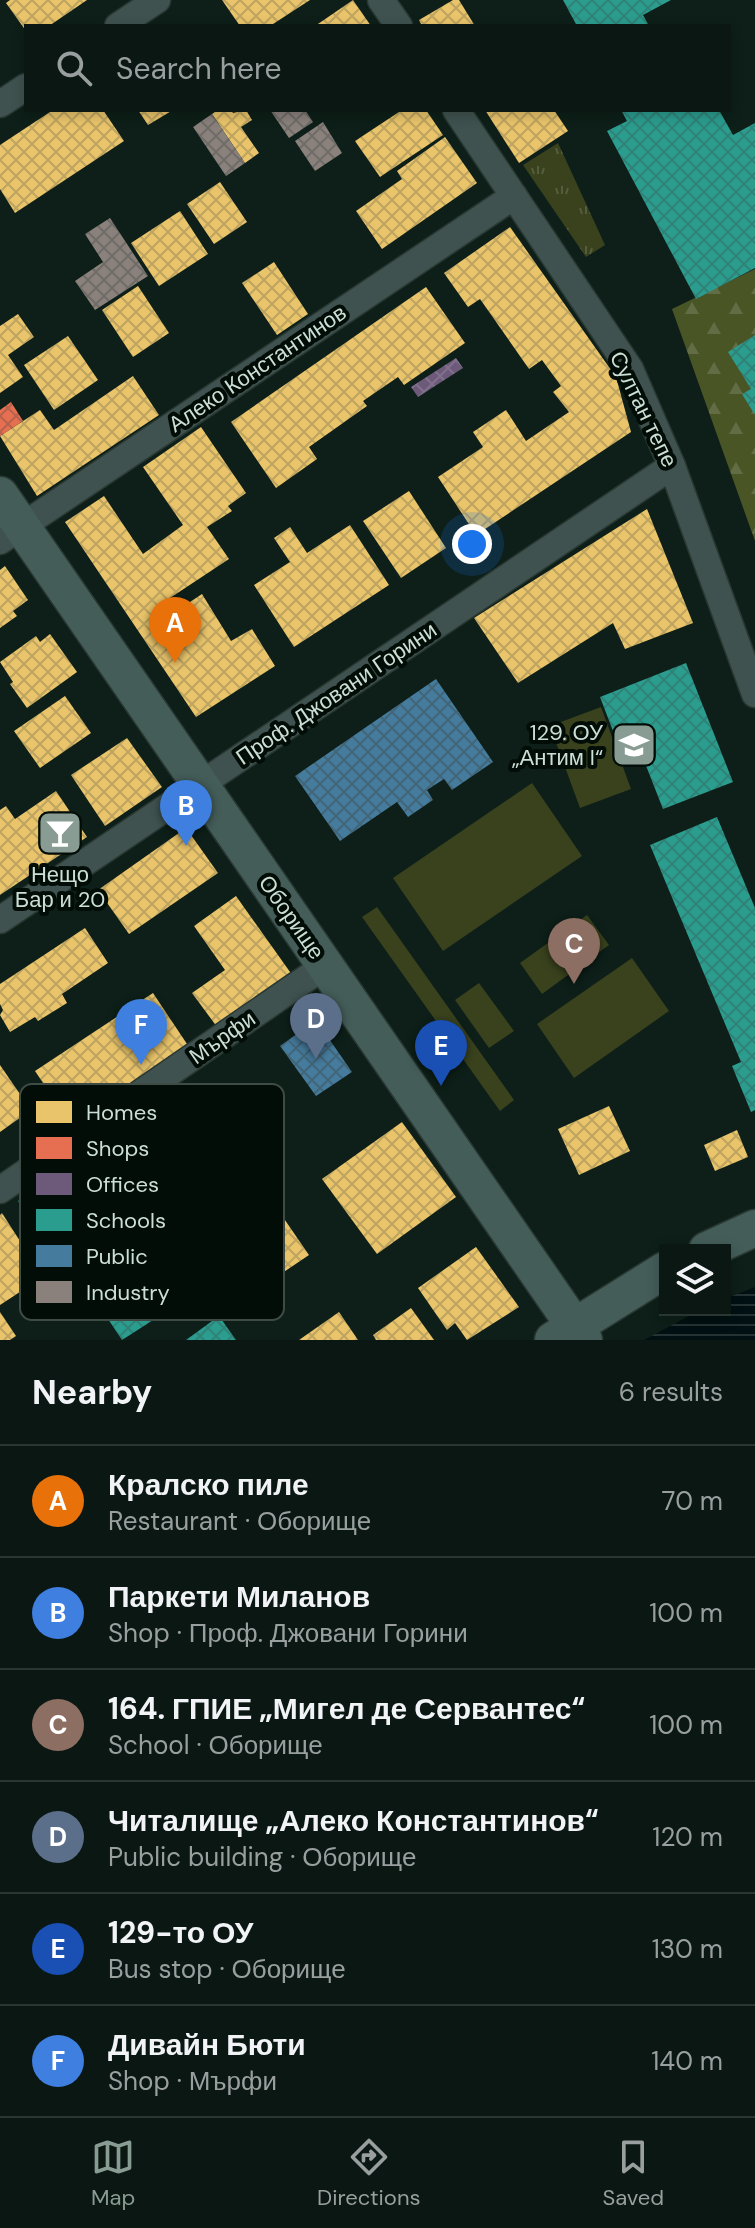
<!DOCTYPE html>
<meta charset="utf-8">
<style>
:root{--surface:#0a1712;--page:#13201b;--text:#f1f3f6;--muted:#999f9f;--line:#2a3632;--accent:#899c93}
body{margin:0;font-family:"DM Sans",sans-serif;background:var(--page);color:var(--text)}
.controls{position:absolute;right:24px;bottom:24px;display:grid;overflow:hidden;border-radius:0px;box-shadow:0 4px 12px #0003}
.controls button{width:72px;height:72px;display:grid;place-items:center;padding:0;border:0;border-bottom:2px solid var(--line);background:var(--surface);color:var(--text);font:40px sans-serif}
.you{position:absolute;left:472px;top:544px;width:28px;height:28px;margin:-20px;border:6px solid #fff;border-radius:50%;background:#1a73e8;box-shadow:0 0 0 12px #1a73e833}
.badge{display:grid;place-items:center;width:52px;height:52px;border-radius:50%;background:var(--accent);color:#fff;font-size:26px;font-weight:700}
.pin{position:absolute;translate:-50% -66px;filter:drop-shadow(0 2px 4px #0008)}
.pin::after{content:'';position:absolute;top:42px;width:28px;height:24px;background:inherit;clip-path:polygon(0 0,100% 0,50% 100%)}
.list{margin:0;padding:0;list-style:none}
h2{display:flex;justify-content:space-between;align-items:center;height:104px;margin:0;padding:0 32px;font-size:34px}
h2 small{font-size:26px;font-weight:400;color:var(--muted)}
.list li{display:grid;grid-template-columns:52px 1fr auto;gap:24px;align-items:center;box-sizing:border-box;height:112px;padding:0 32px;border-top:2px solid var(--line)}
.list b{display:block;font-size:30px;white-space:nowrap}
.list p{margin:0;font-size:26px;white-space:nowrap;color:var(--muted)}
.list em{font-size:26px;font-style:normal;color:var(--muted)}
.icon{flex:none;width:44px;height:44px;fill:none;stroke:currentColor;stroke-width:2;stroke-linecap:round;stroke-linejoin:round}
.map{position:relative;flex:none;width:755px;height:1340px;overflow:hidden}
.search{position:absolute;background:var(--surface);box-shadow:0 4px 12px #0003;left:24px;right:24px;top:24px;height:88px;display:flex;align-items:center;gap:20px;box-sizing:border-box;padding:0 28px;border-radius:0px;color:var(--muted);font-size:30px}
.sheet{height:776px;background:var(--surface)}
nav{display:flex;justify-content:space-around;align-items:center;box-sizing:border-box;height:112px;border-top:2px solid var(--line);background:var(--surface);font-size:22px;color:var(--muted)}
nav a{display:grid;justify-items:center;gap:4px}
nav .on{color:var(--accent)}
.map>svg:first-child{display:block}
</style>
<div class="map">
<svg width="755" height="1340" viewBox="0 0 755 1340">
<defs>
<pattern id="grass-tufts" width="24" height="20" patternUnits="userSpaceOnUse" patternTransform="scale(2)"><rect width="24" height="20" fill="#39421d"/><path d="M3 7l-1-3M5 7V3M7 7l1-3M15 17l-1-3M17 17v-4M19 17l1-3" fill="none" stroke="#545d3d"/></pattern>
<pattern id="forest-firs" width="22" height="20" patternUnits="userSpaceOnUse" patternTransform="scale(2)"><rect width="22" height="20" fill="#4a5526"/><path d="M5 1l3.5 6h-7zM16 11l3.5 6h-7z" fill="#636d45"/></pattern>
<pattern id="water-rules" width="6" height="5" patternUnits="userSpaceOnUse" patternTransform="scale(2)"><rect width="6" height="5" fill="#011012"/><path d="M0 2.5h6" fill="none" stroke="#253234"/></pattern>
<pattern id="homes-cross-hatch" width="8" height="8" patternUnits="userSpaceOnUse" patternTransform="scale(2)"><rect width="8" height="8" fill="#e9c46a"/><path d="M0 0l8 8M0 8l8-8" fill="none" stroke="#bea460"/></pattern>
<pattern id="shops-cross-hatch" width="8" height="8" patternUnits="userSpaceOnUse" patternTransform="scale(2)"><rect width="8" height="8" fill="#e76f51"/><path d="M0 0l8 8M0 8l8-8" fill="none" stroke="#b4624c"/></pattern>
<pattern id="offices-cross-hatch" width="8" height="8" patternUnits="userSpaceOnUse" patternTransform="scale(2)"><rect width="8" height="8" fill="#6d597a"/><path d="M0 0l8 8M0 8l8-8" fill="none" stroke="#81708c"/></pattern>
<pattern id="schools-cross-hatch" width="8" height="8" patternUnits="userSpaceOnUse" patternTransform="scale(2)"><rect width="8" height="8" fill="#2a9d8f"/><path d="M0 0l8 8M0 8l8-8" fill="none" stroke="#308277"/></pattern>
<pattern id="public-cross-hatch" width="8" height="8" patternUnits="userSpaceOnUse" patternTransform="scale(2)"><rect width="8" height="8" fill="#457b9d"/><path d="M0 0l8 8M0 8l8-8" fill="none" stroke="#426578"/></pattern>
<pattern id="industry-cross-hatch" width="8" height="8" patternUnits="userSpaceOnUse" patternTransform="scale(2)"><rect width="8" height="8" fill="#8a817c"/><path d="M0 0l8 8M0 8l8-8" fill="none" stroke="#6f6b67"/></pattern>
</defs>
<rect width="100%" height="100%" fill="#0d1f18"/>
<path fill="url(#grass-tufts)" d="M 558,143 L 605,245 L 586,257 L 523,165 Z"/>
<path fill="url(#forest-firs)" d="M 755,269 L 755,541 L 672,309 Z"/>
<g fill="#39421d">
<path d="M 601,707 L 631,789 L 580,808 L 550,726 Z"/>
<path d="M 532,783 L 582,856 L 443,951 L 393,878 Z"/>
<path d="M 377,907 L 514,1100 L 500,1111 L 362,917 Z"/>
<path d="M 587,915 L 609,945 L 542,994 L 520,963 Z"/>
<path d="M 632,958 L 669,1011 L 574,1078 L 537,1024 Z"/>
<path d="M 479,983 L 514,1031 L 489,1048 L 455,1000 Z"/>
</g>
<path fill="url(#water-rules)" d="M 755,1287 L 755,1340 L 644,1340 L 700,1310 L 725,1310 L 725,1299 Z"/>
<g fill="url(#homes-cross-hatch)">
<path d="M 10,0 L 87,0 L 49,26 L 26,26 L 26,31 L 6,3 Z"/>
<path d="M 222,0 L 310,0 L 270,26 L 240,26 Z"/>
<path d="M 353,0 L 371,26 L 315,26 Z"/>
<path d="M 453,0 L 459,0 L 475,26 L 422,26 L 419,20 Z"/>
<path d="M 53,110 L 103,110 L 124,141 L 15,213 L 0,189 L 0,145 Z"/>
<path d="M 138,110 L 173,110 L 148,125 Z"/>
<path d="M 218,110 L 231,110 L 233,113 L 246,110 L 252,120 L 241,127 L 259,153 L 245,163 L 212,114 Z"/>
<path d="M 402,110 L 426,110 L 443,135 L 380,177 L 355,141 Z"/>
<path d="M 485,110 L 554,110 L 568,131 L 519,163 Z"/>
<path d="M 445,137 L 477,183 L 382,249 L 356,211 L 402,179 L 397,171 Z"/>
<path d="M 220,182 L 247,222 L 214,244 L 187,204 Z"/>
<path d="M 180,211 L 208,254 L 159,286 L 131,243 Z"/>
<path d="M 510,227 L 616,377 L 631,432 L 476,535 L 438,477 L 483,447 L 473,432 L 506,410 L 526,441 L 569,412 L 553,392 L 561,386 L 542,360 L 529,369 L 480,299 L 468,307 L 444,273 Z"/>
<path d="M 274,262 L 308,314 L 277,335 L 242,283 Z"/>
<path d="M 138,286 L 169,333 L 133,357 L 102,310 Z"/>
<path d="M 426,287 L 465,343 L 404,385 L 398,377 L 363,401 L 367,406 L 309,447 L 317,459 L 276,488 L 231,422 Z"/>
<path d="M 18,314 L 34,337 L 8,355 L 23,377 L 0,393 L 0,326 Z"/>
<path d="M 68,336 L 98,380 L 54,410 L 24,365 Z"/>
<path d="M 133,376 L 159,415 L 37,496 L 0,436 L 40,410 L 54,430 Z"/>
<path d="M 201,427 L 246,493 L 228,506 L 232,511 L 207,527 L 229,559 L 170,598 L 178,610 L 202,594 L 231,641 L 252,629 L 275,666 L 196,717 L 65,522 L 104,496 L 143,554 L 183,525 L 143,467 Z"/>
<path d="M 409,491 L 446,548 L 401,578 L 363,521 Z"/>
<path d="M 647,509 L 693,623 L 625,649 L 613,623 L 518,683 L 474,618 Z"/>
<path d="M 350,525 L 389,585 L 294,647 L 254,585 L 290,562 L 274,538 L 290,527 L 307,553 Z"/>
<path d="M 5,566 L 28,600 L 13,611 L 17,616 L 0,628 L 0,570 Z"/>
<path d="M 50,634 L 77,672 L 27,708 L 10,684 L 13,682 L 0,662 L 36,636 L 40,642 Z"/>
<path d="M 65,696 L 91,733 L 40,768 L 14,731 Z"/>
<path d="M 127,738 L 162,787 L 105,826 L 71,775 Z"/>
<path d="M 56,791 L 87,837 L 0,895 L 0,810 L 6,806 L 15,819 Z"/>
<path d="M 186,828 L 218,873 L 129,934 L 98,890 Z"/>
<path d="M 236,896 L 295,979 L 220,1031 L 192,993 L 225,970 L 194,926 Z"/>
<path d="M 85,928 L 108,963 L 62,994 L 67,1003 L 38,1021 L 35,1017 L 10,1032 L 0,1015 L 3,1010 L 0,1004 L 0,984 Z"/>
<path d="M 153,993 L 189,1047 L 72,1126 L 35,1071 Z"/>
<path d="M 0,1065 L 31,1110 L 0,1132 Z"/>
<path d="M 609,1106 L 630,1151 L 579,1175 L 558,1129 Z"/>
<path d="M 402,1122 L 456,1197 L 377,1254 L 322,1179 Z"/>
<path d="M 737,1130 L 748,1157 L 715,1171 L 704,1145 Z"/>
<path d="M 276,1207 L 309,1255 L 266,1284 L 254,1267 L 242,1275 L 221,1244 Z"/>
<path d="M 2,1213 L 43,1277 L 0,1305 L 0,1215 Z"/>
<path d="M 476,1247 L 519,1307 L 467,1340 L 455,1323 L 447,1330 L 418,1288 Z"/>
<path d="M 411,1308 L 434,1340 L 376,1340 L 373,1335 Z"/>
<path d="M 0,1312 L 16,1336 L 10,1340 L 0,1340 Z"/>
<path d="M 339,1312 L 358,1340 L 299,1340 Z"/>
</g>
<path fill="url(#shops-cross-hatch)" d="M 11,402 L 23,421 L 0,436 L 0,410 Z"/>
<path fill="url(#offices-cross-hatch)" d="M 456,358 L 463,368 L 418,397 L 411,387 Z"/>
<g fill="url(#schools-cross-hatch)">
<path d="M 563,0 L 671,0 L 643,15 L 649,26 L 577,26 Z"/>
<path d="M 621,110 L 719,110 L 733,135 L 755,123 L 755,268 L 696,299 L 607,131 L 627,121 Z"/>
<path d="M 755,335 L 755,415 L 742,394 L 751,389 L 728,352 Z"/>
<path d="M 686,663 L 733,782 L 663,809 L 643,758 L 626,765 L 600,697 Z"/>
<path d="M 717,817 L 755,908 L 755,1110 L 751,1112 L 732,1066 L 741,1062 L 650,845 Z"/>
<path d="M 41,1187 L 85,1258 L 63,1272 L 18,1201 Z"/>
<path d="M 197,1233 L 235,1290 L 200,1313 L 189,1297 L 122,1340 L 96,1301 Z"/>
<path d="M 219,1316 L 236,1340 L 186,1340 Z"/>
</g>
<g fill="url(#public-cross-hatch)">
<path d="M 436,679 L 493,762 L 452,790 L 444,779 L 427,790 L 433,800 L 408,817 L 397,802 L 340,841 L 295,776 Z"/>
<path d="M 316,1020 L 352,1072 L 316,1096 L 280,1046 Z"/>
</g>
<g fill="url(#industry-cross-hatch)">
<path d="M 270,110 L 305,110 L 313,122 L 289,138 Z"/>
<path d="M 212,114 L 245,163 L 226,176 L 193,127 Z"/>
<path d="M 323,122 L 342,153 L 315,171 L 295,141 Z"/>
<path d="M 110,218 L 148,276 L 95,310 L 75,281 L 103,262 L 85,234 Z"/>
</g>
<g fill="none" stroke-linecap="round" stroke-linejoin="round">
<g stroke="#293832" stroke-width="29">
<g id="street">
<path d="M 381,0 L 399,26"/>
<path d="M 118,26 L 157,0"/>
<path d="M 0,104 L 26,87"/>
<path d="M 456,110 L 630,369 L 672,466 L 755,694"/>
<path d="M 0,541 L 514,196"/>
<path d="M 0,920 L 672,466"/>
<path d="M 0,1190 L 326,965"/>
</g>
</g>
<g stroke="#293832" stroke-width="39">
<g id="secondary">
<path d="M 0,495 L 584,1340"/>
<path d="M 707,1250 L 755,1228"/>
<path d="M 553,1340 L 665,1270"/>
</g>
</g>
<use href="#street" stroke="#3f524f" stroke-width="26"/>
<use href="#secondary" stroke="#445d59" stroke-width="36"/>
</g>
<defs>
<g id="school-square" transform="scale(2.3)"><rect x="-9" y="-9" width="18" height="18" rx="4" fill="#899c93" stroke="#020d07"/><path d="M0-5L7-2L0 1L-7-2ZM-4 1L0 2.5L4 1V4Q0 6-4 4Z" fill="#fff"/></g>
<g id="bar-square" transform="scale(2.3)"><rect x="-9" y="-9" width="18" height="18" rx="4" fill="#899c93" stroke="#020d07"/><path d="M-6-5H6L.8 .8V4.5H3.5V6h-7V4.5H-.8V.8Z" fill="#fff"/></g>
</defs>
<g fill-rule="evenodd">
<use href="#school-square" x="634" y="745"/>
<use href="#bar-square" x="60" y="833"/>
</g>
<g text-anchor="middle" stroke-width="8" stroke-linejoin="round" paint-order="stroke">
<g font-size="22" fill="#ccdfd5" stroke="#020d07">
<text transform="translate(257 368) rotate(-34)" y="8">Алеко Константинов</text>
<text transform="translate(644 409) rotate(64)" y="8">Султан тепе</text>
<text transform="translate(336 693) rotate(-34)" y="8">Проф. Джовани Горини</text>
<text transform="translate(292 917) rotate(55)" y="8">Оборище</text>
<text transform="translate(222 1037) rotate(-35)" y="8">Мърфи</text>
</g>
<g font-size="22" fill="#ccdfd5" stroke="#020d07" text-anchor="end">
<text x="603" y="740">129. ОУ<tspan x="603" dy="25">„Антим I“</tspan></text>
<text x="60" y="882" text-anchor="middle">Нещо<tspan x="60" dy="25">Бар и 20</tspan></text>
</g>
</g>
<rect x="20" y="1084" width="264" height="236" rx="12" fill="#020d07" stroke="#3f4c45" stroke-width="2"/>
<rect x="36" y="1101" width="36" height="22" fill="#e9c46a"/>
<rect x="36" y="1137" width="36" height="22" fill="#e76f51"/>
<rect x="36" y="1173" width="36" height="22" fill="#6d597a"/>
<rect x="36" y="1209" width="36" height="22" fill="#2a9d8f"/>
<rect x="36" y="1245" width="36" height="22" fill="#457b9d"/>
<rect x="36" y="1281" width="36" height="22" fill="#8a817c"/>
<g font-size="22" fill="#ccdfd5">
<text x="86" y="1120">Homes</text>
<text x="86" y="1156">Shops</text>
<text x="86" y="1192">Offices</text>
<text x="86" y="1228">Schools</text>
<text x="86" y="1264">Public</text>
<text x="86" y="1300">Industry</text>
</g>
</svg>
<div class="controls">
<button><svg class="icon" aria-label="layers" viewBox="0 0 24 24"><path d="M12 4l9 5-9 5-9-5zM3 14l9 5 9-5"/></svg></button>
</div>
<div class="you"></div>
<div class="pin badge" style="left:175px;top:663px;background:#e8710a">A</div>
<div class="pin badge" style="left:186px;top:846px;background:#3f7fe0">B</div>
<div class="pin badge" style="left:574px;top:984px;background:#8d6e63">C</div>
<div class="pin badge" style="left:316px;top:1059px;background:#5c6f8a">D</div>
<div class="pin badge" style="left:441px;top:1086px;background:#1a4fb4">E</div>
<div class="pin badge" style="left:141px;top:1065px;background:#3f7fe0">F</div>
<div class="search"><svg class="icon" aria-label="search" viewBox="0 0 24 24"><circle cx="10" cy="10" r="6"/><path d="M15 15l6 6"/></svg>Search here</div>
</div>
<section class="sheet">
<h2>Nearby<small>6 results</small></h2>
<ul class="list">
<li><span class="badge" style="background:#e8710a">A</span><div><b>Кралско пиле</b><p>Restaurant · Оборище</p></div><em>70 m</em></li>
<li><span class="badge" style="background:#3f7fe0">B</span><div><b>Паркети Миланов</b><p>Shop · Проф. Джовани Горини</p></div><em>100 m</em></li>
<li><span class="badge" style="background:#8d6e63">C</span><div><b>164. ГПИЕ „Мигел де Сервантес“</b><p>School · Оборище</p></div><em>100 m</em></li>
<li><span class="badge" style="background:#5c6f8a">D</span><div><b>Читалище „Алеко Константинов“</b><p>Public building · Оборище</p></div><em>120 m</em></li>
<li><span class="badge" style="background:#1a4fb4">E</span><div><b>129-то ОУ</b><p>Bus stop · Оборище</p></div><em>130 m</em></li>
<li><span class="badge" style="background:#3f7fe0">F</span><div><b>Дивайн Бюти</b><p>Shop · Мърфи</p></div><em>140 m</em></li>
</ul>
</section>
<nav>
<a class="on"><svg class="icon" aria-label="map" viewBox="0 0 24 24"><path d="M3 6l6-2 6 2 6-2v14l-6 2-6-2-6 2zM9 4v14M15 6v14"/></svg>Map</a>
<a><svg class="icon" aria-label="directions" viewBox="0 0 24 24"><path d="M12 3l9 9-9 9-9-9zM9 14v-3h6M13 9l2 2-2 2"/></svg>Directions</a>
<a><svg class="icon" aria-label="saved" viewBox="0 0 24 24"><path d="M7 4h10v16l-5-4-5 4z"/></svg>Saved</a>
</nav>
